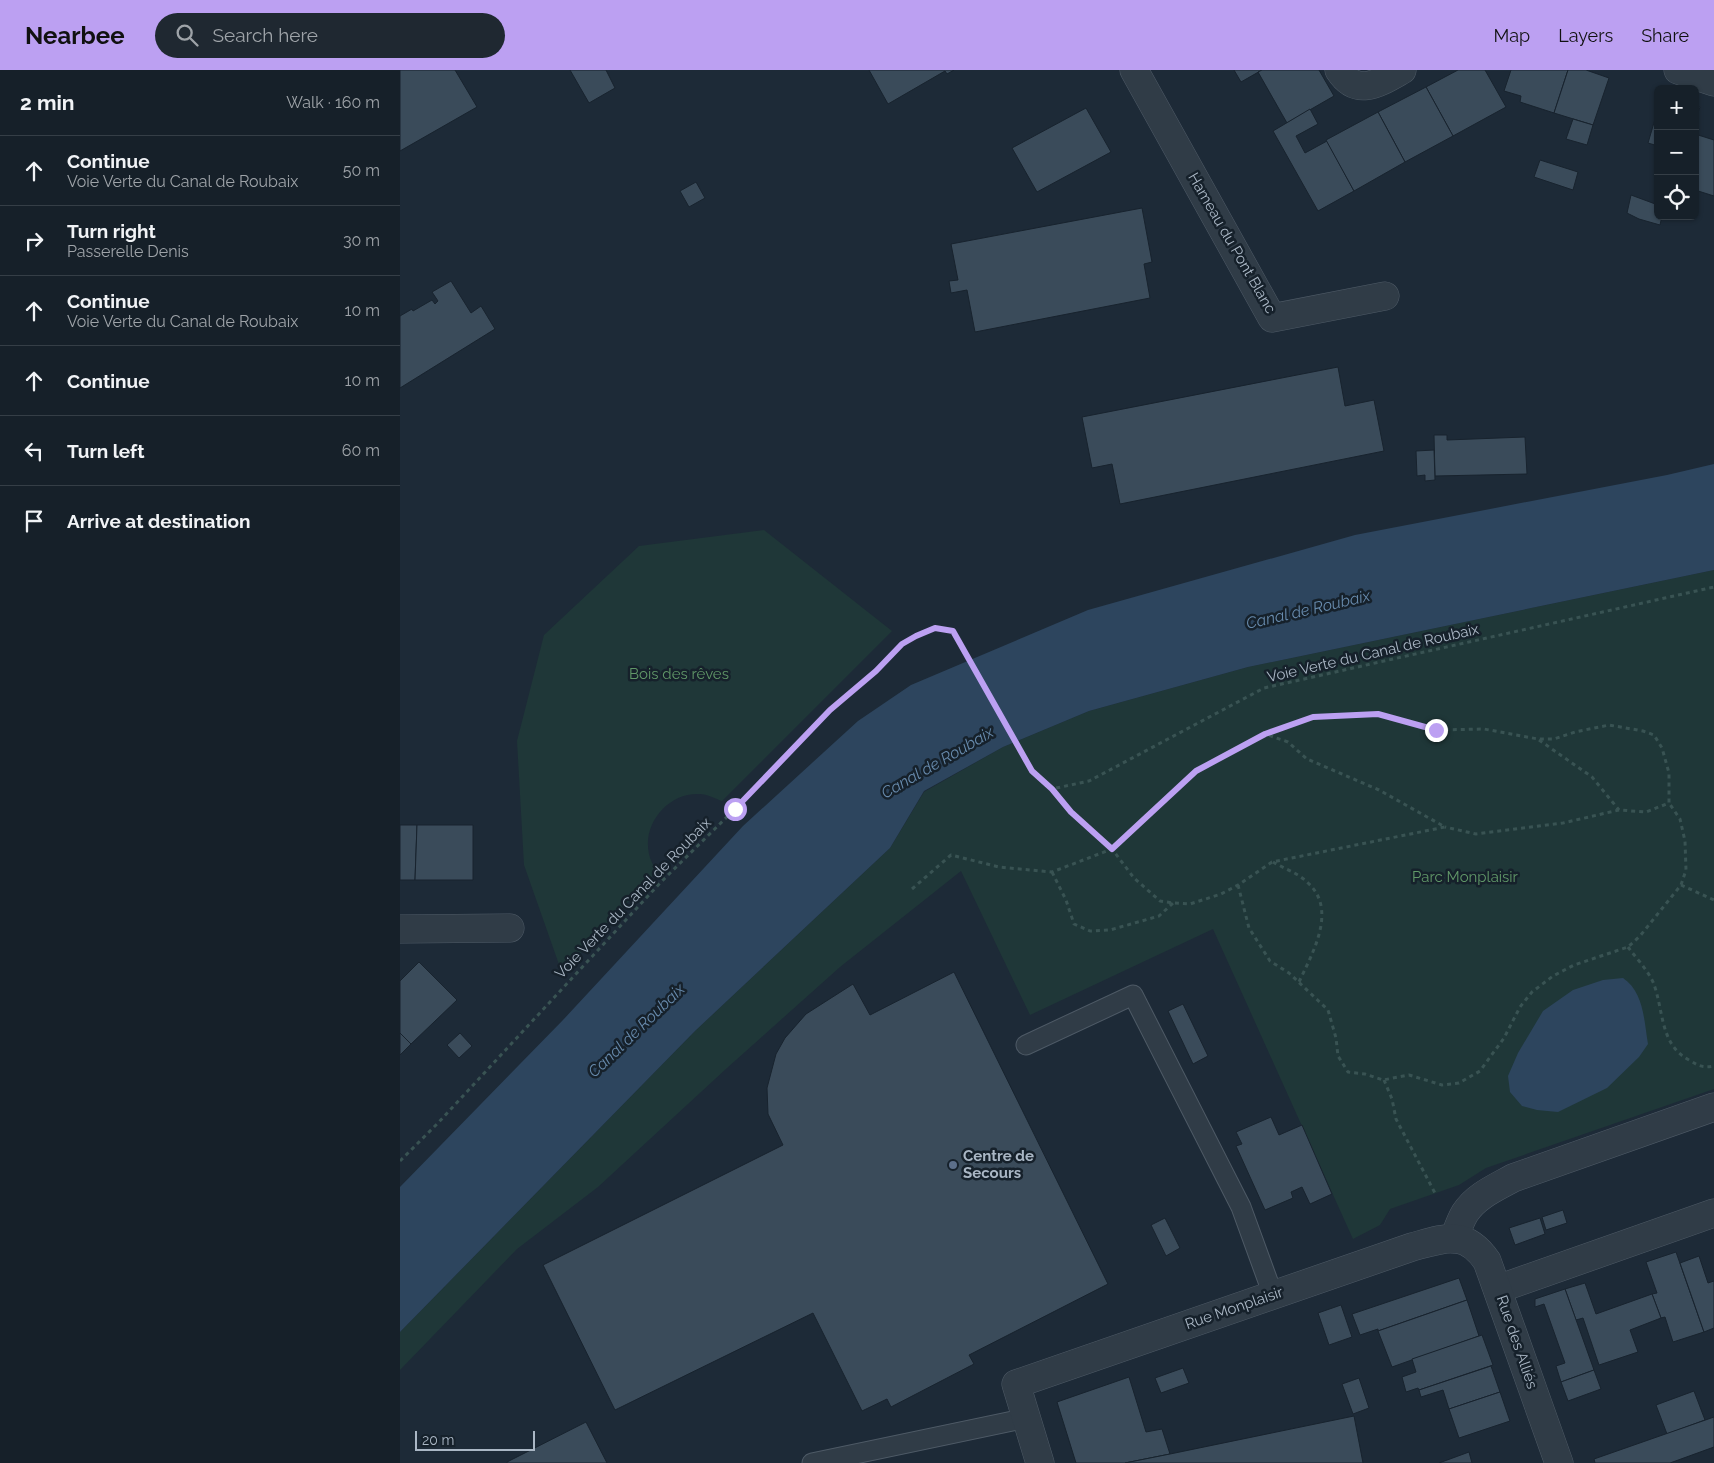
<!DOCTYPE html>
<meta charset="utf-8">
<style>
:root{--surface:#162029;--page:#1f2831;--text:#f1f3f6;--muted:#9ea3a8;--line:#353e46;--accent:#bca0f2}
body{margin:0;font-family:Raleway,sans-serif;background:var(--page);color:var(--text)}
.controls{position:absolute;right:15px;top:15px;display:grid;overflow:hidden;border-radius:8px;box-shadow:0 1px 4px #0004}
.controls button{width:45px;height:45px;display:grid;place-items:center;padding:0;border:0;border-bottom:1px solid var(--line);background:var(--surface);color:var(--text);font:25px sans-serif}
.scale{position:absolute;left:15px;bottom:12px;width:120px;box-sizing:border-box;padding-left:5px;border:2px solid #aab7c5;border-top:0;font-size:14px;line-height:18px;white-space:nowrap;color:#aab7c5;-webkit-text-stroke:4px #16212b;paint-order:stroke}
.stop{position:absolute;width:15px;height:15px;margin:-11px;border:4px solid #bca0f2;border-radius:50%;background:#fff}
.stop.end{background:#bca0f2;border-color:#fff;box-shadow:0 1px 5px #0008}
.list{margin:0;padding:0;list-style:none}
h2{display:flex;justify-content:space-between;align-items:center;height:65px;margin:0;padding:0 20px;font-size:21px}
h2 small{font-size:16px;font-weight:400;color:var(--muted)}
.list li{display:grid;grid-template-columns:32px 1fr auto;gap:15px;align-items:center;box-sizing:border-box;height:70px;padding:0 20px;border-top:1px solid var(--line)}
.list b{display:block;font-size:19px;white-space:nowrap}
.list p{margin:0;font-size:16px;white-space:nowrap;color:var(--muted)}
.list em{font-size:16px;font-style:normal;color:var(--muted)}
.icon{flex:none;width:28px;height:28px;fill:none;stroke:currentColor;stroke-width:2;stroke-linecap:round;stroke-linejoin:round}
.map{position:relative;flex:none;width:1314px;height:1393px;overflow:hidden}
header{display:flex;align-items:center;gap:30px;box-sizing:border-box;height:70px;padding:0 25px;background:var(--accent);color:#111}
header strong{font-size:24px}
nav{display:flex;gap:28px;margin-inline-start:auto;font-size:18px}
.search{width:350px;height:45px;background:var(--page);display:flex;align-items:center;gap:12px;box-sizing:border-box;padding:0 18px;border-radius:28px;color:var(--muted);font-size:19px}
main{display:flex}
aside{flex:1;background:var(--surface)}
.map>svg:first-child{display:block}
</style>
<header>
<strong>Nearbee</strong>
<div class="search"><svg class="icon" aria-label="search" viewBox="0 0 24 24"><circle cx="10" cy="10" r="6"/><path d="M15 15l6 6"/></svg>Search here</div>
<nav><a>Map</a><a>Layers</a><a>Share</a></nav>
</header>
<main>
<aside>
<h2>2 min<small>Walk · 160 m</small></h2>
<ul class="list">
<li><svg class="icon" aria-label="ahead" viewBox="0 0 24 24"><path d="M12 20V5M6 11l6-6 6 6"/></svg><div><b>Continue</b><p>Voie Verte du Canal de Roubaix</p></div><em>50 m</em></li>
<li><svg class="icon" aria-label="right" viewBox="0 0 24 24"><path d="M7 20v-9h11M14 6l5 5-5 5"/></svg><div><b>Turn right</b><p>Passerelle Denis</p></div><em>30 m</em></li>
<li><svg class="icon" aria-label="ahead" viewBox="0 0 24 24"><path d="M12 20V5M6 11l6-6 6 6"/></svg><div><b>Continue</b><p>Voie Verte du Canal de Roubaix</p></div><em>10 m</em></li>
<li><svg class="icon" aria-label="ahead" viewBox="0 0 24 24"><path d="M12 20V5M6 11l6-6 6 6"/></svg><div><b>Continue</b></div><em>10 m</em></li>
<li><svg class="icon" aria-label="left" viewBox="0 0 24 24"><path d="M17 20v-9H6M10 6l-5 5 5 5"/></svg><div><b>Turn left</b></div><em>60 m</em></li>
<li><svg class="icon" aria-label="arrive" viewBox="0 0 24 24"><path d="M6 21V4h12l-3 4 3 4H6"/></svg><div><b>Arrive at destination</b></div></li>
</ul>
</aside>
<div class="map">
<svg width="1314" height="1393" viewBox="0 0 1314 1393">
<rect width="100%" height="100%" fill="#1d2a37"/>
<g fill="#1f3738">
<path d="M 364,460 L 492,561 L 322,731 C 316,729 307,724 300,724 C 269,722 242,753 249,784 C 250,790 254,796 256,802 L 162,903 L 124,795 L 117,671 L 144,565 L 239,476 Z"/>
<path d="M 1314,500 L 1314,1019 L 1086,1098 L 1059,1115 L 990,1139 L 980,1155 L 953,1169 L 813,859 L 630,945 L 561,801 L 440,897 L 327,998 L 198,1117 L 117,1179 L 0,1300 L 0,1262 L 295,961 L 490,778 L 524,722 L 603,677 L 689,641 L 848,597 Z"/>
</g>
<g fill="#2d455e">
<path d="M 1314,394 L 1314,500 L 848,597 L 689,641 L 603,677 L 524,721 L 490,778 L 295,961 L 0,1262 L 0,1117 L 163,950 L 343,756 L 458,651 L 511,615 L 688,540 L 955,465 L 1267,405 Z"/>
<path d="M 1223,908 C 1244,922 1244,951 1248,974 L 1239,987 L 1207,1018 L 1158,1042 L 1137,1040 L 1122,1036 L 1110,1022 L 1108,1006 L 1118,983 L 1143,941 L 1173,920 L 1203,910 Z"/>
</g>
<g fill="#3a4b5a" stroke="#18232e">
<path d="M 0,0 L 55,0 L 77,37 L 0,81 Z"/>
<path d="M 170,0 L 206,0 L 215,18 L 189,33 Z"/>
<path d="M 469,0 L 554,0 L 547,4 L 545,1 L 488,34 Z"/>
<path d="M 834,0 L 862,0 L 841,12 Z"/>
<path d="M 862,0 L 919,0 L 934,26 L 887,53 L 858,2 Z"/>
<path d="M 1058,0 L 1085,0 L 1106,37 L 1053,66 L 1026,17 Z"/>
<path d="M 1111,0 L 1168,0 L 1154,43 L 1120,32 L 1121,26 L 1104,21 Z"/>
<path d="M 1168,0 L 1186,0 L 1209,8 L 1193,55 L 1154,43 Z"/>
<path d="M 1026,17 L 1053,66 L 1005,92 L 978,42 Z"/>
<path d="M 1295,35 L 1300,37 L 1295,52 Z"/>
<path d="M 686,38 L 711,82 L 637,122 L 612,78 Z"/>
<path d="M 910,39 L 918,54 L 896,66 L 905,83 L 927,71 L 954,121 L 918,141 L 873,61 Z"/>
<path d="M 1258,39 L 1258,76 L 1248,73 Z"/>
<path d="M 978,42 L 1005,92 L 954,121 L 926,70 Z"/>
<path d="M 1173,49 L 1193,55 L 1187,75 L 1166,69 Z"/>
<path d="M 1295,64 L 1314,70 L 1314,126 L 1295,120 Z"/>
<path d="M 1140,90 L 1178,102 L 1173,120 L 1134,107 Z"/>
<path d="M 296,112 L 305,128 L 289,137 L 280,121 Z"/>
<path d="M 1231,125 L 1258,135 L 1258,146 L 1262,146 L 1260,155 L 1239,149 L 1227,143 Z"/>
<path d="M 742,138 L 752,192 L 744,194 L 750,228 L 575,262 L 567,220 L 551,223 L 549,211 L 558,210 L 551,174 Z"/>
<path d="M 51,211 L 71,243 L 81,236 L 95,259 L 0,318 L 0,246 L 12,239 L 13,241 L 32,230 L 35,234 L 38,231 L 32,222 Z"/>
<path d="M 938,297 L 945,336 L 974,330 L 984,381 L 720,434 L 712,394 L 692,398 L 682,347 Z"/>
<path d="M 1034,365 L 1047,365 L 1047,370 L 1125,367 L 1127,404 L 1035,406 Z"/>
<path d="M 1034,380 L 1035,410 L 1025,411 L 1025,405 L 1017,406 L 1016,381 Z"/>
<path d="M 0,755 L 17,755 L 15,810 L 0,810 Z"/>
<path d="M 17,755 L 73,755 L 73,810 L 15,810 Z"/>
<path d="M 19,892 L 57,930 L 11,974 L 0,963 L 0,911 Z"/>
<path d="M 554,902 L 708,1214 L 569,1285 L 574,1294 L 491,1337 L 487,1329 L 462,1341 L 413,1243 L 215,1340 L 143,1195 L 383,1075 L 368,1044 L 367,1018 L 376,984 L 385,968 L 406,944 L 453,914 L 470,945 Z"/>
<path d="M 783,934 L 808,986 L 793,994 L 768,941 Z"/>
<path d="M 0,963 L 11,974 L 0,985 Z"/>
<path d="M 60,963 L 72,976 L 59,988 L 47,975 Z"/>
<path d="M 871,1047 L 879,1065 L 902,1055 L 932,1124 L 910,1134 L 902,1117 L 891,1122 L 893,1128 L 865,1140 L 836,1076 L 842,1074 L 836,1062 Z"/>
<path d="M 1163,1140 L 1167,1153 L 1146,1160 L 1142,1147 Z"/>
<path d="M 765,1148 L 780,1178 L 766,1186 L 751,1155 Z"/>
<path d="M 1140,1148 L 1145,1164 L 1115,1175 L 1109,1158 Z"/>
<path d="M 1276,1182 L 1304,1262 L 1273,1272 L 1265,1247 L 1261,1248 L 1252,1224 L 1257,1223 L 1246,1192 Z"/>
<path d="M 1299,1186 L 1308,1213 L 1314,1211 L 1314,1258 L 1304,1262 L 1280,1193 Z"/>
<path d="M 1059,1208 L 1067,1230 L 978,1261 L 978,1259 L 960,1265 L 952,1244 Z"/>
<path d="M 1185,1213 L 1196,1244 L 1252,1224 L 1261,1248 L 1230,1260 L 1238,1282 L 1199,1295 L 1183,1248 L 1176,1250 L 1165,1219 Z"/>
<path d="M 1165,1219 L 1194,1300 L 1161,1312 L 1156,1296 L 1165,1293 L 1144,1234 L 1135,1237 L 1135,1229 Z"/>
<path d="M 1067,1230 L 1079,1266 L 992,1297 L 978,1261 Z"/>
<path d="M 941,1235 L 952,1267 L 929,1275 L 918,1243 Z"/>
<path d="M 1082,1265 L 1093,1295 L 1019,1320 L 1018,1318 L 1006,1322 L 1002,1307 L 1016,1302 L 1012,1289 Z"/>
<path d="M 1091,1296 L 1100,1322 L 1049,1339 L 1043,1320 L 1021,1327 L 1019,1320 Z"/>
<path d="M 783,1298 L 789,1313 L 761,1323 L 755,1308 Z"/>
<path d="M 1194,1300 L 1201,1319 L 1168,1331 L 1161,1312 Z"/>
<path d="M 729,1307 L 746,1362 L 762,1359 L 770,1384 L 725,1393 L 676,1393 L 657,1332 Z"/>
<path d="M 959,1308 L 969,1338 L 953,1344 L 942,1314 Z"/>
<path d="M 1294,1321 L 1305,1350 L 1267,1364 L 1256,1335 Z"/>
<path d="M 1100,1322 L 1110,1351 L 1059,1368 L 1049,1339 Z"/>
<path d="M 954,1346 L 963,1393 L 725,1393 L 770,1384 Z"/>
<path d="M 1314,1347 L 1314,1377 L 1270,1393 L 1195,1393 L 1194,1389 Z"/>
<path d="M 186,1352 L 207,1393 L 107,1393 L 107,1392 Z"/>
<path d="M 1069,1382 L 1072,1393 L 1039,1393 Z"/>
</g>
<g fill="none" stroke-linecap="round" stroke-linejoin="round">
<g stroke="#4e5a66" stroke-width="21">
<g id="service">
<path d="M 626,975 L 733,925 L 841,1137 L 873,1225"/>
<path d="M 412,1393 L 627,1348"/>
</g>
</g>
<g stroke="#4e5a66" stroke-width="29">
<g id="minor">
<path d="M 734,0 L 872,248 L 985,226"/>
<path d="M 939,0 C 957,28 979,13 1002,0"/>
<path d="M 1278,0 L 1314,12"/>
<path d="M 0,859 L 110,858"/>
<path d="M 1054,1169 C 1057,1161 1060,1151 1065,1143 C 1076,1126 1095,1118 1113,1108 L 1314,1037"/>
<path d="M 1098,1219 L 1314,1143"/>
<path d="M 640,1393 L 616,1314 L 1012,1177 C 1045,1168 1065,1159 1087,1191 L 1159,1393"/>
</g>
</g>
<g stroke="#395353" stroke-width="3" stroke-dasharray="4 4" stroke-linecap="butt">
<path d="M 866,664 L 913,647 L 978,644 L 1036,660 L 1084,659 L 1138,669 L 1154,669 L 1175,662 L 1209,655 L 1243,661 L 1254,665 L 1262,678 L 1269,703 L 1269,733 L 1246,742 L 1219,740 L 1163,753 L 1076,764 L 1045,757"/>
<path d="M 1139,670 L 1192,707 L 1219,740"/>
<path d="M 873,792 C 883,798 898,803 907,812 C 938,839 913,882 899,912"/>
<path d="M 652,802 L 666,830 L 674,854 L 690,861 L 710,860 L 759,846 L 773,833"/>
<path d="M 838,815 L 849,858 L 870,891 L 889,903 L 928,940 L 936,968 L 938,986 L 948,1002 L 965,1004 L 983,1010 L 1009,1005 L 1042,1015 L 1059,1013 L 1080,1001 L 1104,968 L 1120,937 L 1132,922 L 1153,906 L 1174,895 L 1228,877 L 1240,866 L 1281,815 L 1286,800 L 1285,771 L 1280,749 L 1269,733"/>
<path d="M 1281,815 L 1314,830"/>
<path d="M 512,819 L 551,785 L 599,797 L 652,802 L 712,779 L 796,701 L 865,664 L 888,672 L 907,689 L 979,720 L 1045,757 L 872,792 L 838,815 L 821,824 L 790,834 L 773,833 L 760,831 L 734,808 L 712,779 L 671,742 L 652,719"/>
<path d="M 1228,877 C 1236,888 1247,899 1253,912 C 1264,939 1259,974 1289,990 C 1299,996 1302,998 1314,996"/>
<path d="M 984,1010 L 992,1029 L 996,1049 L 1036,1125"/>
<path d="M 0,1091 L 38,1053 L 261,812 L 335,739 L 430,640 L 476,601 L 502,575 L 517,566 L 535,558 L 553,561 L 631,701 L 652,719 L 689,711 L 864,618 L 1314,517"/>
</g>
<use href="#service" stroke="#303c47" stroke-width="19"/>
<use href="#minor" stroke="#303c47" stroke-width="28"/>
</g>
<g fill="none" stroke-linecap="round" stroke-linejoin="round">
<path stroke="#bca0f2" stroke-width="6" d="M 335,739 L 430,640 L 476,601 L 502,574 L 516,566 L 535,558 L 553,561 L 632,701 L 652,719 L 671,742 L 712,779 L 796,701 L 865,664 L 913,647 L 978,644 L 1036,660"/>
</g>
<circle fill="#5c6f8a" stroke="#16212b" stroke-width="2" cx="553" cy="1095" r="5"/>
<g text-anchor="middle" stroke-width="5" stroke-linejoin="round" paint-order="stroke">
<g font-size="15" fill="#aab7c5" stroke="#16212b">
<text transform="translate(832 173) rotate(60)" y="5">Hameau du Pont Blanc</text>
<text transform="translate(973 583) rotate(-13)" y="5">Voie Verte du Canal de Roubaix</text>
<text transform="translate(233 828) rotate(-46)" y="5">Voie Verte du Canal de Roubaix</text>
<text transform="translate(834 1238) rotate(-19)" y="5">Rue Monplaisir</text>
<text transform="translate(1117 1272) rotate(71)" y="5">Rue des Alliés</text>
</g>
<g font-size="15" fill="#609768" stroke="#16212b">
<text x="279" y="609">Bois des rêves</text>
<text x="1065" y="812">Parc Monplaisir</text>
</g>
<g font-size="15" font-weight="bold" fill="#aab7c5" stroke="#16212b" text-anchor="start">
<text x="563" y="1091">Centre de<tspan x="563" dy="17">Secours</tspan></text>
</g>
<g font-size="16" font-style="italic" fill="#678aac" stroke="#16212b">
<text transform="translate(908 539) rotate(-13)" y="6">Canal de Roubaix</text>
<text transform="translate(537 692) rotate(-30)" y="6">Canal de Roubaix</text>
<text transform="translate(236 960) rotate(-44)" y="6">Canal de Roubaix</text>
</g>
</g>
</svg>
<div class="controls">
<button>+</button>
<button>−</button>
<button><svg class="icon" aria-label="locate" viewBox="0 0 24 24"><circle cx="12" cy="12" r="6"/><path d="M12 2v4M12 18v4M2 12h4M18 12h4"/></svg></button>
</div>
<div class="scale">20 m</div>
<div class="stop" style="left:335px;top:739px"></div>
<div class="stop end" style="left:1036px;top:660px"></div>
</div>
</main>
